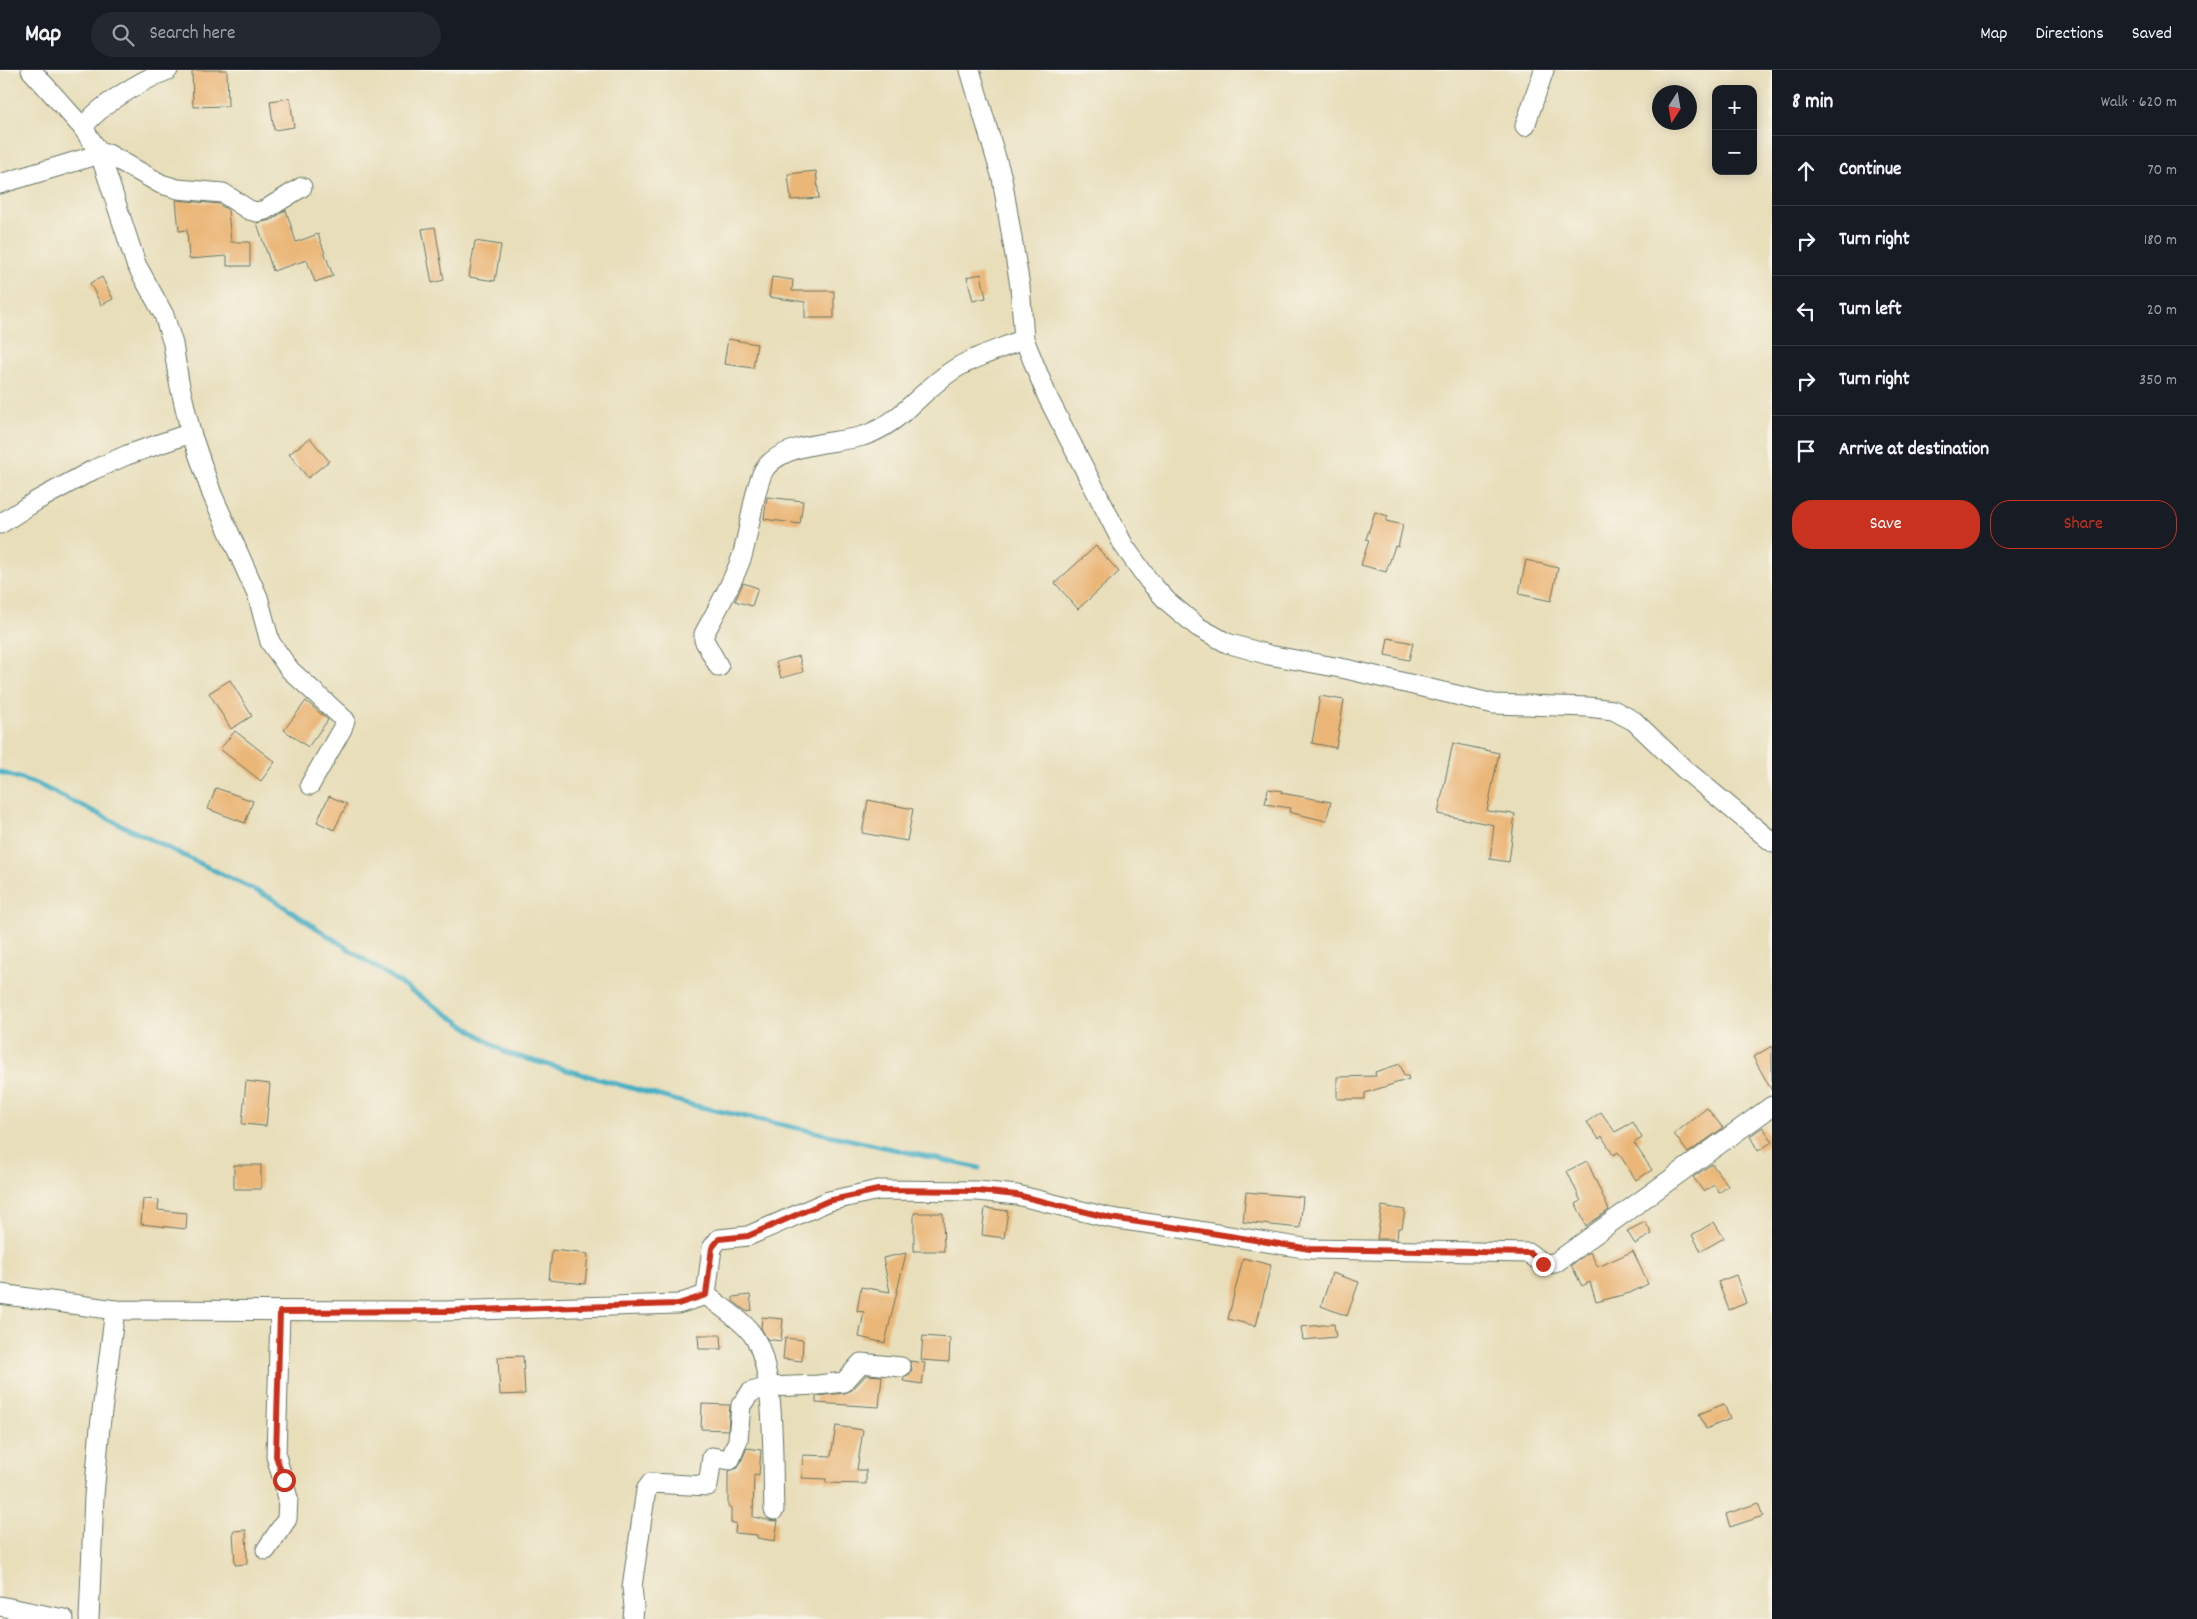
<!DOCTYPE html>
<meta charset="utf-8">
<style>
:root{--surface:#171b24;--page:#242831;--text:#f1f3f6;--muted:#9ea1a6;--line:#363941;--accent:#c8321e}
body{margin:0;font-family:Dekko,sans-serif;background:var(--page);color:var(--text)}
.controls{position:absolute;right:15px;top:15px;display:grid;overflow:hidden;border-radius:10px;box-shadow:0 2px 12px #0003}
.controls button{width:45px;height:45px;display:grid;place-items:center;padding:0;border:0;border-bottom:1px solid var(--line);background:var(--surface);color:var(--text);font:25px sans-serif}
.compass{position:absolute;left:1652px;top:15px;width:45px;height:45px;border-radius:50%;background:var(--surface);box-shadow:0 2px 12px #0003;rotate:191deg}
.stop{position:absolute;width:15px;height:15px;margin:-11px;border:4px solid #c8321e;border-radius:50%;background:#fff}
.stop.end{background:#c8321e;border-color:#fff;box-shadow:0 1px 5px #0008}
.list{margin:0;padding:0;list-style:none}
h2{display:flex;justify-content:space-between;align-items:center;height:65px;margin:0;padding:0 20px;font-size:21px}
h2 small{font-size:16px;font-weight:400;color:var(--muted)}
.list li{display:grid;grid-template-columns:32px 1fr auto;gap:15px;align-items:center;box-sizing:border-box;height:70px;padding:0 20px;border-top:1px solid var(--line)}
.list b{display:block;font-size:19px;white-space:nowrap}
.list em{font-size:16px;font-style:normal;color:var(--muted)}
.actions{display:flex;gap:10px;padding:15px 20px}
.actions a{flex:1;padding:11px 0;border:1px solid var(--accent);border-radius:20px;text-align:center;font-size:18px;color:var(--accent)}
.actions .main{background:var(--accent);color:#fff}
.icon{flex:none;width:28px;height:28px;fill:none;stroke:currentColor;stroke-width:2;stroke-linecap:round;stroke-linejoin:round}
.map{position:relative;flex:none;width:1772px;height:1549px;overflow:hidden}
header{display:flex;align-items:center;gap:30px;box-sizing:border-box;height:70px;padding:0 25px;background:var(--surface);border-bottom:1px solid var(--line)}
header strong{font-size:24px}
nav{display:flex;gap:28px;margin-inline-start:auto;font-size:18px}
.search{width:350px;height:45px;background:var(--page);display:flex;align-items:center;gap:12px;box-sizing:border-box;padding:0 18px;border-radius:28px;color:var(--muted);font-size:19px}
main{display:flex}
aside{flex:1;background:var(--surface)}
.map>svg:first-child{display:block}
</style>
<header>
<strong>Map</strong>
<div class="search"><svg class="icon" aria-label="search" viewBox="0 0 24 24"><circle cx="10" cy="10" r="6"/><path d="M15 15l6 6"/></svg>Search here</div>
<nav><a>Map</a><a>Directions</a><a>Saved</a></nav>
</header>
<main>
<div class="map">
<svg width="1772" height="1549" viewBox="0 0 1772 1549">
<rect width="100%" height="100%" fill="#f7f3e8"/>
<filter id="ink" filterUnits="userSpaceOnUse"><feTurbulence type="fractalNoise" baseFrequency=".02" numOctaves="2"/><feDisplacementMap in="SourceGraphic" scale="10" xChannelSelector="R" yChannelSelector="G"/><feConvolveMatrix kernelMatrix="1 2 1 2 8 2 1 2 1" color-interpolation-filters="sRGB"/></filter>
<filter id="wash" filterUnits="userSpaceOnUse"><feTurbulence type="fractalNoise" baseFrequency=".0096" numOctaves="4" result="noise"/><feDisplacementMap in="SourceGraphic" scale="20" xChannelSelector="R" yChannelSelector="G"/><feGaussianBlur stdDeviation="1.12" result="paint"/><feColorMatrix in="noise" values="0 0 0 0 0 0 0 0 0 0 0 0 0 0 0 0 0 1.4 0 .05"/><feComposite in="paint" operator="in"/></filter>
<g filter="url(#wash)">
<rect width="100%" height="100%" fill="#e8deba"/>
<g fill="none" stroke-linecap="round" stroke-linejoin="round">
<path stroke="#44aec3" stroke-width="5" d="M 0,702 L 37,714 L 271,828 L 506,983 L 692,1035 L 979,1098"/>
</g>
<g id="blocks">
<g fill="#ebb779">
<path d="M 192,0 L 227,0 L 228,36 L 193,37 Z"/>
<path d="M 290,28 L 294,57 L 274,60 L 270,31 Z"/>
<path d="M 816,101 L 819,128 L 791,130 L 788,104 Z"/>
<path d="M 176,130 L 219,134 L 228,140 L 231,172 L 250,172 L 250,196 L 227,196 L 227,186 L 189,189 L 187,160 L 179,161 Z"/>
<path d="M 286,140 L 296,172 L 318,164 L 333,206 L 315,212 L 307,190 L 273,201 L 257,153 L 271,150 Z"/>
<path d="M 435,157 L 444,210 L 432,213 L 422,159 Z"/>
<path d="M 475,171 L 501,175 L 495,211 L 469,207 Z"/>
<path d="M 981,204 L 986,228 L 973,231 L 967,207 Z"/>
<path d="M 102,207 L 113,229 L 101,235 L 90,213 Z"/>
<path d="M 772,207 L 793,210 L 792,221 L 834,221 L 834,248 L 805,248 L 805,232 L 769,227 Z"/>
<path d="M 728,269 L 757,274 L 753,298 L 724,294 Z"/>
<path d="M 310,368 L 329,391 L 308,408 L 289,384 Z"/>
<path d="M 767,427 L 803,431 L 800,454 L 764,449 Z"/>
<path d="M 1375,442 L 1388,446 L 1386,451 L 1403,455 L 1398,477 L 1395,476 L 1386,502 L 1361,495 L 1369,470 L 1366,469 Z"/>
<path d="M 1096,476 L 1119,502 L 1078,539 L 1055,513 Z"/>
<path d="M 1526,490 L 1558,498 L 1551,531 L 1519,524 Z"/>
<path d="M 743,513 L 758,518 L 752,536 L 735,531 Z"/>
<path d="M 1388,568 L 1413,573 L 1409,590 L 1385,585 Z"/>
<path d="M 799,586 L 803,602 L 781,608 L 776,592 Z"/>
<path d="M 230,610 L 252,646 L 231,659 L 209,623 Z"/>
<path d="M 1320,626 L 1344,630 L 1336,678 L 1312,673 Z"/>
<path d="M 306,631 L 328,650 L 308,677 L 284,660 Z"/>
<path d="M 235,661 L 275,692 L 261,711 L 220,679 Z"/>
<path d="M 1453,673 L 1499,683 L 1487,741 L 1515,744 L 1509,792 L 1490,789 L 1494,755 L 1438,744 Z"/>
<path d="M 216,718 L 253,731 L 245,753 L 208,739 Z"/>
<path d="M 1268,719 L 1282,721 L 1281,723 L 1331,732 L 1326,751 L 1289,742 L 1290,738 L 1265,734 Z"/>
<path d="M 329,726 L 347,734 L 334,760 L 317,752 Z"/>
<path d="M 868,730 L 913,739 L 907,771 L 862,763 Z"/>
<path d="M 1772,976 L 1772,1021 L 1753,987 Z"/>
<path d="M 1400,994 L 1404,1006 L 1408,1006 L 1409,1009 L 1365,1023 L 1365,1029 L 1337,1029 L 1337,1007 L 1376,1006 L 1375,1002 Z"/>
<path d="M 246,1011 L 270,1014 L 266,1056 L 242,1054 Z"/>
<path d="M 1707,1038 L 1723,1058 L 1688,1083 L 1674,1064 Z"/>
<path d="M 1601,1042 L 1615,1062 L 1633,1052 L 1642,1068 L 1634,1073 L 1652,1100 L 1636,1110 L 1618,1082 L 1613,1085 L 1602,1066 L 1599,1069 L 1587,1052 Z"/>
<path d="M 1763,1057 L 1772,1072 L 1758,1081 L 1750,1066 Z"/>
<path d="M 1587,1091 L 1609,1140 L 1586,1156 L 1576,1134 L 1581,1131 L 1567,1101 Z"/>
<path d="M 1712,1094 L 1728,1116 L 1719,1123 L 1714,1115 L 1704,1122 L 1693,1107 Z"/>
<rect x="234" y="1095" width="27" height="24"/>
<path d="M 1246,1122 L 1303,1127 L 1300,1158 L 1243,1152 Z"/>
<path d="M 143,1129 L 159,1130 L 158,1140 L 187,1143 L 186,1159 L 141,1154 Z"/>
<path d="M 1382,1136 L 1405,1140 L 1402,1158 L 1398,1158 L 1397,1169 L 1377,1169 Z"/>
<path d="M 985,1138 L 1008,1141 L 1004,1168 L 982,1165 Z"/>
<path d="M 914,1143 L 943,1143 L 944,1181 L 914,1181 Z"/>
<path d="M 1645,1152 L 1652,1164 L 1635,1174 L 1627,1161 Z"/>
<path d="M 1714,1152 L 1724,1168 L 1701,1181 L 1692,1165 Z"/>
<path d="M 552,1180 L 588,1184 L 585,1214 L 549,1210 Z"/>
<path d="M 1633,1181 L 1648,1214 L 1630,1223 L 1596,1232 L 1590,1212 L 1582,1216 L 1571,1195 L 1590,1182 L 1598,1197 Z"/>
<path d="M 906,1183 L 885,1273 L 859,1267 L 864,1242 L 857,1241 L 861,1217 L 890,1222 L 883,1188 Z"/>
<path d="M 1243,1188 L 1271,1195 L 1256,1256 L 1228,1249 Z"/>
<path d="M 1332,1203 L 1359,1212 L 1347,1246 L 1321,1236 Z"/>
<path d="M 1736,1205 L 1746,1233 L 1729,1240 L 1718,1212 Z"/>
<path d="M 750,1225 L 752,1240 L 746,1241 L 733,1231 L 733,1227 Z"/>
<path d="M 762,1247 L 783,1249 L 781,1271 L 767,1269 L 761,1258 Z"/>
<path d="M 1334,1254 L 1336,1267 L 1303,1270 L 1301,1257 Z"/>
<path d="M 698,1265 L 721,1265 L 722,1279 L 699,1279 Z"/>
<path d="M 923,1266 L 950,1268 L 949,1292 L 921,1290 Z"/>
<path d="M 785,1268 L 803,1270 L 802,1291 L 783,1289 Z"/>
<path d="M 523,1286 L 525,1324 L 500,1325 L 498,1287 Z"/>
<path d="M 910,1291 L 925,1293 L 922,1314 L 903,1311 L 904,1308 L 910,1304 L 912,1299 Z"/>
<path d="M 866,1305 L 882,1306 L 879,1337 L 816,1333 L 816,1326 L 845,1323 L 852,1320 Z"/>
<path d="M 702,1334 L 730,1335 L 728,1360 L 701,1359 Z"/>
<path d="M 1724,1334 L 1730,1349 L 1706,1359 L 1699,1344 Z"/>
<path d="M 836,1356 L 863,1360 L 857,1400 L 866,1400 L 866,1414 L 826,1413 L 826,1409 L 802,1408 L 803,1385 L 831,1386 Z"/>
<path d="M 747,1378 L 761,1380 L 759,1405 L 754,1404 L 753,1447 L 774,1451 L 778,1450 L 775,1471 L 757,1468 L 757,1465 L 735,1463 L 736,1453 L 731,1453 L 731,1437 L 728,1437 L 728,1401 L 738,1398 Z"/>
<path d="M 1758,1433 L 1763,1446 L 1730,1457 L 1726,1444 Z"/>
<path d="M 246,1460 L 247,1494 L 235,1495 L 233,1461 Z"/>
</g>
</g>
</g>
<g filter="url(#ink)">
<use href="#blocks" fill-opacity="0" stroke="#657563" stroke-width="1"/>
<g fill="none" stroke-linecap="round" stroke-linejoin="round">
<g stroke="#657563" stroke-width="21">
<g id="minor">
<path d="M 31,0 L 83,58 L 100,84 L 136,194 L 164,245 L 173,274 L 179,312 L 191,363 L 212,424 L 258,527 L 270,572 L 290,600 L 345,650 L 342,659 L 310,715"/>
<path d="M 970,0 L 1002,108 L 1020,216 L 1024,269 L 1048,328 L 1124,476 L 1149,511 L 1167,531 L 1198,557 L 1227,573 L 1269,585 L 1346,599 L 1494,634 L 1588,637 L 1613,640 L 1634,651 L 1683,698 L 1772,772"/>
<path d="M 1525,56 L 1544,0"/>
<path d="M 83,58 C 96,37 144,9 168,0"/>
<path d="M 0,114 L 100,84 L 108,84 L 161,114 L 178,119 L 223,123 L 249,140 L 257,142 L 265,140 L 302,117"/>
<path d="M 0,454 L 36,431 L 93,400 L 127,385 L 191,363"/>
<path d="M 719,597 L 704,570 L 704,564 C 717,540 732,514 741,489 C 749,468 754,412 766,397 C 787,372 834,374 863,366 C 902,354 923,317 958,297 C 977,286 1003,278 1024,269"/>
<path d="M 0,1224 L 115,1240 L 445,1241 L 678,1234 L 706,1225"/>
<path d="M 706,1225 L 712,1178 L 719,1169 L 748,1166 L 829,1131 L 878,1120 L 978,1121 L 1017,1125 L 1110,1148 L 1180,1158 L 1310,1179 L 1529,1183 L 1543,1194 L 1555,1193 L 1772,1036"/>
<path d="M 706,1225 C 720,1236 742,1250 752,1264 C 777,1296 772,1398 774,1440"/>
<path d="M 266,1480 L 287,1449 L 288,1428 L 276,1386 L 280,1242"/>
<path d="M 0,1536 L 64,1549"/>
<path d="M 89,1549 L 94,1426 L 100,1357 L 115,1240"/>
<path d="M 633,1549 L 634,1537 L 632,1517 L 646,1420 L 651,1413 L 708,1416 L 712,1387 L 730,1390 L 738,1370 L 741,1335 L 751,1322 L 769,1317 L 818,1315 L 844,1312 L 861,1293 L 901,1297"/>
</g>
</g>
<use href="#minor" stroke="#fff" stroke-width="19"/>
</g>
</g>
<g fill="none" stroke-linecap="round" stroke-linejoin="round" filter="url(#ink)">
<path stroke="#c8321e" stroke-width="6" d="M 284,1410 L 276,1386 L 280,1242 L 445,1241 L 678,1234 L 706,1225 L 712,1178 L 719,1169 L 748,1166 L 828,1131 L 878,1120 L 978,1121 L 1017,1125 L 1110,1148 L 1180,1158 L 1310,1179 L 1530,1183 L 1543,1194"/>
</g>
</svg>
<div class="controls">
<button>+</button>
<button>−</button>
</div>
<svg class="compass" viewBox="-18 -18 36 36"><path d="M0-13l5 13h-10z" fill="#e53935"/><path d="M0 13l5-13h-10z" fill="#9ea1a6"/></svg>
<div class="stop" style="left:284px;top:1410px"></div>
<div class="stop end" style="left:1543px;top:1194px"></div>
</div>
<aside>
<h2>8 min<small>Walk · 620 m</small></h2>
<ul class="list">
<li><svg class="icon" aria-label="ahead" viewBox="0 0 24 24"><path d="M12 20V5M6 11l6-6 6 6"/></svg><div><b>Continue</b></div><em>70 m</em></li>
<li><svg class="icon" aria-label="right" viewBox="0 0 24 24"><path d="M7 20v-9h11M14 6l5 5-5 5"/></svg><div><b>Turn right</b></div><em>180 m</em></li>
<li><svg class="icon" aria-label="left" viewBox="0 0 24 24"><path d="M17 20v-9H6M10 6l-5 5 5 5"/></svg><div><b>Turn left</b></div><em>20 m</em></li>
<li><svg class="icon" aria-label="right" viewBox="0 0 24 24"><path d="M7 20v-9h11M14 6l5 5-5 5"/></svg><div><b>Turn right</b></div><em>350 m</em></li>
<li><svg class="icon" aria-label="arrive" viewBox="0 0 24 24"><path d="M6 21V4h12l-3 4 3 4H6"/></svg><div><b>Arrive at destination</b></div></li>
</ul>
<div class="actions"><a class="main">Save</a><a>Share</a></div>
</aside>
</main>
